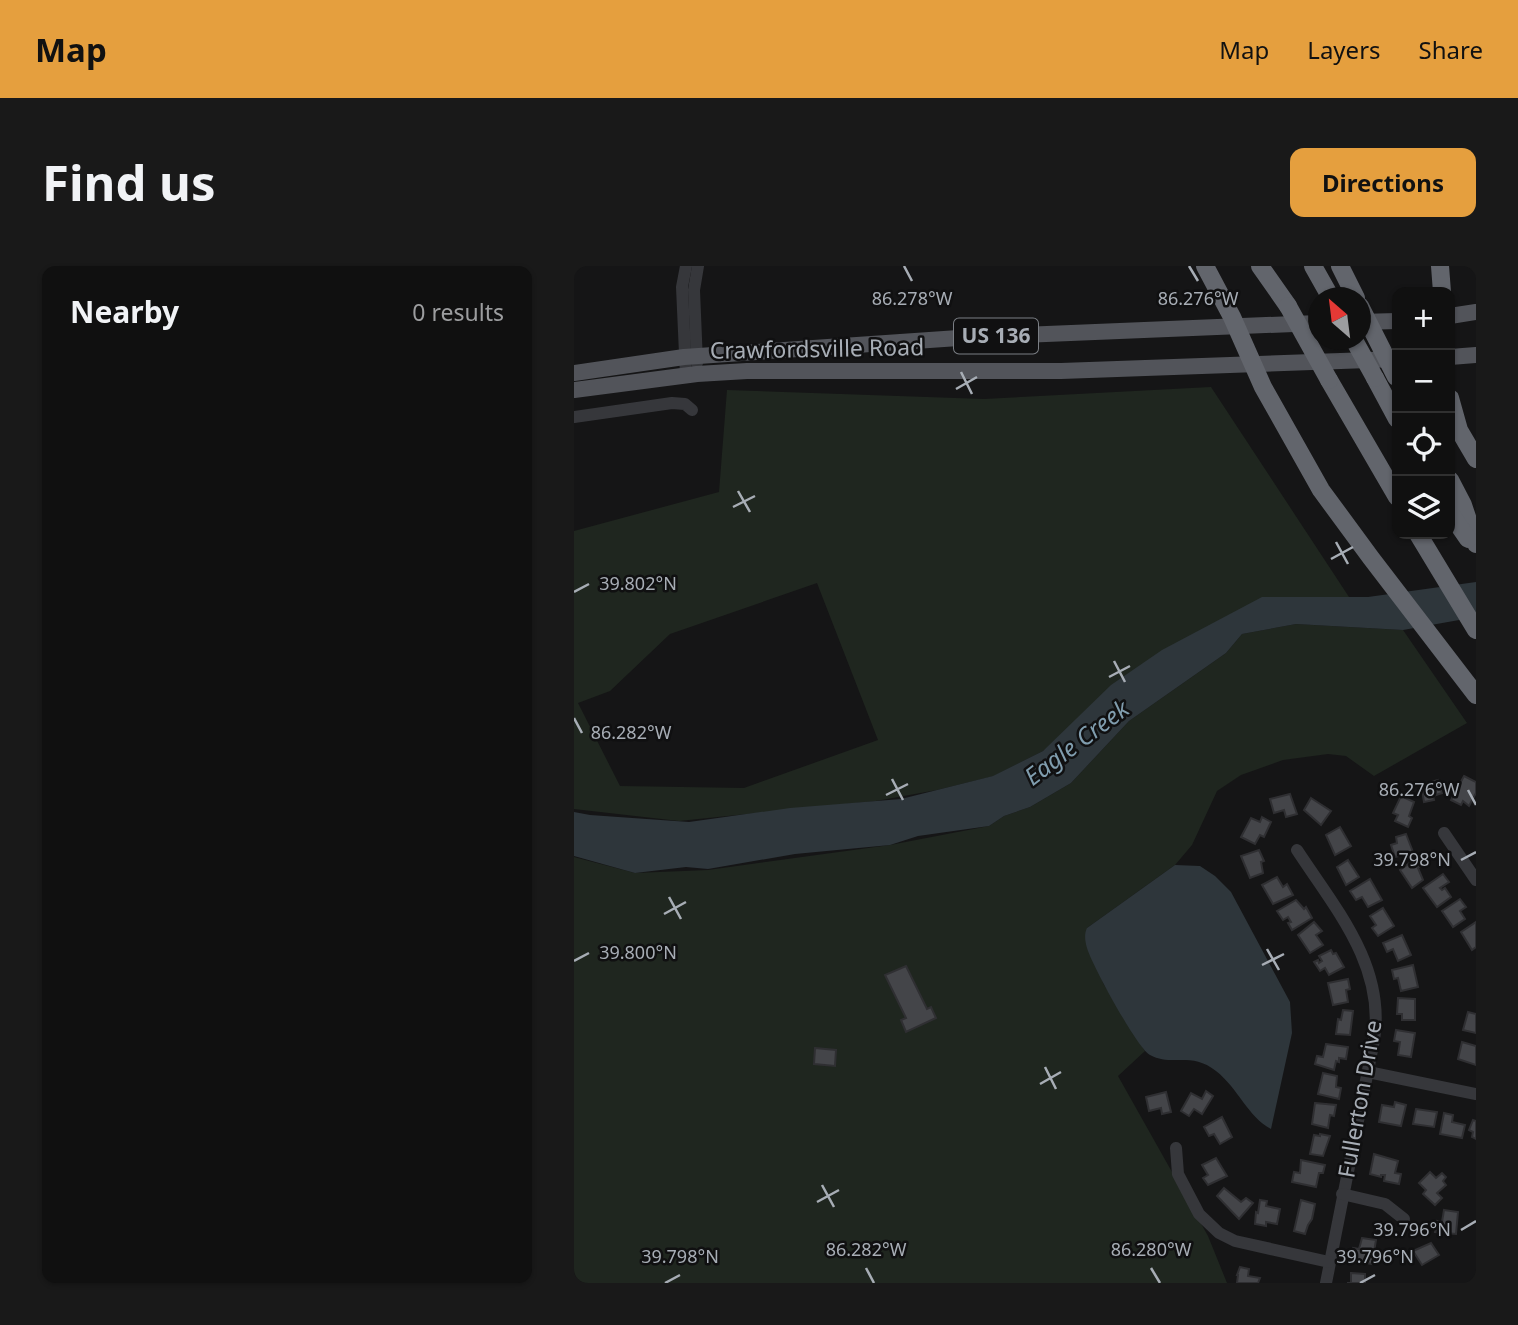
<!DOCTYPE html>
<meta charset="utf-8">
<style>
:root{--surface:#101010;--page:#191919;--text:#f1f3f6;--muted:#9c9d9f;--line:#303030;--accent:#e59f3e}
body{margin:0;font-family:"Noto Sans",sans-serif;background:var(--page);color:var(--text)}
.controls{position:absolute;right:21px;top:21px;display:grid;overflow:hidden;border-radius:14px;box-shadow:0 2px 5px #0004}
.controls button{width:63px;height:63px;display:grid;place-items:center;padding:0;border:0;border-bottom:2px solid var(--line);background:var(--surface);color:var(--text);font:35px sans-serif}
.compass{position:absolute;left:734px;top:21px;width:63px;height:63px;border-radius:50%;background:var(--surface);box-shadow:0 2px 5px #0004;rotate:332deg}
.list{margin:0;padding:0;list-style:none}
h2{display:flex;justify-content:space-between;align-items:center;height:91px;margin:0;padding:0 28px;font-size:30px}
h2 small{font-size:23px;font-weight:400;color:var(--muted)}
.icon{flex:none;width:38px;height:38px;fill:none;stroke:currentColor;stroke-width:2;stroke-linecap:round;stroke-linejoin:round}
.map{position:relative;flex:none;width:902px;height:1017px;overflow:hidden;border-radius:14px}
header{display:flex;align-items:center;gap:42px;box-sizing:border-box;height:98px;padding:0 35px;background:var(--accent);color:#111}
header strong{font-size:33px}
nav{display:flex;gap:38px;margin-inline-start:auto;font-size:24px}
.intro{display:flex;align-items:center;justify-content:space-between;box-sizing:border-box;height:168px;padding:0 42px}
h1{margin:0;font-size:49px}
.button{padding:18px 32px;border-radius:14px;background:var(--accent);color:#111;font-size:24px;font-weight:700}
main{display:flex;gap:42px;padding:0 42px}
aside{flex:1;background:var(--surface);border-radius:14px;box-shadow:0 2px 5px #0004}
.map>svg:first-child{display:block}
</style>
<header>
<strong>Map</strong>
<nav><a>Map</a><a>Layers</a><a>Share</a></nav>
</header>
<div class="intro"><h1>Find us</h1><a class="button">Directions</a></div>
<main>
<aside>
<h2>Nearby<small>0 results</small></h2>
<ul class="list">
</ul>
</aside>
<div class="map">
<svg width="902" height="1017" viewBox="0 0 902 1017">
<rect width="100%" height="100%" fill="#151516"/>
<g fill="#1f261f" fill-rule="evenodd">
<path d="M 637,121 L 775,331 L 688,332 L 469,485 L 420,510 L 363,524 L 302,535 L 105,555 L 0,543 L 0,265 L 145,226 L 153,124 L 410,133 ZM 243,317 L 304,474 L 170,522 L 46,520 L 4,437 L 36,425 L 96,368 Z"/>
<path d="M 722,358 L 829,364 L 893,457 L 800,510 L 772,490 L 754,488 L 709,494 L 667,509 L 643,525 L 618,579 L 601,599 L 513,662 L 529,717 L 571,785 L 544,810 L 634,970 L 653,1017 L 0,1017 L 0,591 L 61,607 L 134,604 L 316,579 L 415,560 L 430,550 L 456,541 L 497,517 L 555,455 L 652,387 L 668,368 Z"/>
</g>
<g fill="#2e363b">
<path d="M 902,316 L 902,351 L 829,364 L 722,358 L 668,368 L 652,387 L 555,455 L 497,517 L 456,541 L 430,550 L 415,560 L 344,570 L 316,579 L 221,588 L 134,603 L 112,601 L 61,607 L 0,590 L 0,546 L 16,549 L 115,556 L 216,542 L 327,533 L 419,510 L 469,485 L 537,419 L 588,384 L 688,331 L 794,331 Z"/>
<path d="M 601,599 L 626,600 L 641,610 L 657,626 L 716,736 L 718,767 L 697,863 C 674,851 664,822 642,805 C 617,785 598,801 576,789 C 563,782 518,699 513,682 C 511,675 510,668 513,662 Z"/>
</g>
<g fill="#444549" stroke="#2f2f32" stroke-width="2">
<path d="M 890,510 L 902,516 L 902,527 L 895,540 L 889,535 L 887,539 L 877,534 Z"/>
<path d="M 864,514 L 868,527 L 859,530 L 860,534 L 850,536 L 847,519 Z"/>
<path d="M 716,528 L 723,548 L 712,551 L 710,544 L 700,547 L 696,533 Z"/>
<path d="M 827,530 L 840,536 L 835,550 L 838,552 L 834,561 L 821,555 L 824,549 L 819,547 Z"/>
<path d="M 737,532 L 757,545 L 747,559 L 730,544 Z"/>
<path d="M 688,551 L 697,556 L 690,571 L 686,569 L 681,578 L 667,571 L 677,552 L 686,556 Z"/>
<path d="M 766,561 L 777,580 L 761,589 L 752,569 Z"/>
<path d="M 832,568 L 839,586 L 821,591 L 817,579 L 823,577 L 822,571 Z"/>
<path d="M 685,584 L 690,595 L 687,596 L 689,607 L 676,612 L 667,590 Z"/>
<path d="M 844,591 L 849,598 L 844,602 L 849,614 L 838,622 L 826,604 Z"/>
<path d="M 774,594 L 785,611 L 772,619 L 763,601 Z"/>
<path d="M 869,608 L 875,616 L 866,622 L 868,624 L 871,622 L 877,631 L 863,641 L 849,622 Z"/>
<path d="M 703,611 L 709,621 L 713,618 L 719,629 L 699,638 L 688,619 Z"/>
<path d="M 796,613 L 808,634 L 794,641 L 788,631 L 782,634 L 776,625 Z"/>
<path d="M 886,633 L 892,641 L 886,645 L 891,653 L 879,661 L 868,645 Z"/>
<path d="M 722,634 L 730,643 L 732,641 L 738,652 L 718,664 L 714,657 L 717,656 L 714,651 L 709,654 L 703,645 Z"/>
<path d="M 809,642 L 820,660 L 804,670 L 798,662 L 802,659 L 796,650 Z"/>
<path d="M 740,656 L 748,665 L 742,669 L 749,679 L 736,687 L 724,669 Z"/>
<path d="M 902,656 L 902,681 L 898,684 L 887,666 Z"/>
<path d="M 828,669 L 837,689 L 824,695 L 819,683 L 813,686 L 809,677 Z"/>
<path d="M 757,684 L 759,688 L 762,687 L 770,701 L 755,709 L 751,702 L 746,705 L 740,696 L 744,694 L 745,697 L 748,695 L 745,690 Z"/>
<path d="M 839,699 L 844,721 L 827,725 L 824,712 L 820,713 L 818,704 Z"/>
<path d="M 332,700 L 353,743 L 357,741 L 362,752 L 332,766 L 327,754 L 332,752 L 311,709 Z"/>
<path d="M 774,713 L 776,723 L 772,724 L 774,736 L 759,739 L 754,717 Z"/>
<path d="M 824,732 L 841,733 L 841,754 L 828,754 L 828,748 L 823,748 Z"/>
<path d="M 769,744 L 779,745 L 776,769 L 762,768 L 764,753 L 767,754 Z"/>
<path d="M 894,746 L 902,748 L 902,767 L 889,764 Z"/>
<path d="M 822,764 L 841,767 L 837,791 L 824,789 L 826,776 L 820,775 Z"/>
<path d="M 888,776 L 902,780 L 902,799 L 884,793 Z"/>
<path d="M 752,778 L 774,781 L 772,793 L 765,792 L 765,796 L 762,795 L 760,804 L 741,798 L 743,790 L 749,791 Z"/>
<path d="M 241,782 L 262,784 L 261,800 L 240,798 Z"/>
<path d="M 749,807 L 763,810 L 762,821 L 767,822 L 765,833 L 744,828 Z"/>
<path d="M 632,825 L 639,830 L 628,848 L 620,843 L 615,850 L 607,845 L 617,827 L 628,833 Z"/>
<path d="M 592,826 L 597,846 L 588,848 L 587,842 L 575,845 L 572,831 Z"/>
<path d="M 821,836 L 832,839 L 827,860 L 805,856 L 808,839 L 820,841 Z"/>
<path d="M 741,837 L 762,839 L 760,850 L 756,849 L 754,862 L 738,858 Z"/>
<path d="M 842,843 L 863,846 L 860,861 L 839,858 Z"/>
<path d="M 870,847 L 879,849 L 878,856 L 891,859 L 888,872 L 866,868 Z"/>
<path d="M 648,851 L 658,871 L 646,878 L 640,868 L 635,870 L 630,861 Z"/>
<path d="M 899,854 L 902,855 L 902,873 L 898,871 L 899,866 L 895,864 Z"/>
<path d="M 746,868 L 756,870 L 749,890 L 736,888 L 740,869 L 746,870 Z"/>
<path d="M 800,888 L 824,895 L 821,907 L 827,908 L 825,918 L 810,915 L 811,909 L 807,909 L 807,911 L 796,908 Z"/>
<path d="M 642,892 L 653,910 L 634,919 L 629,912 L 634,909 L 628,899 Z"/>
<path d="M 727,894 L 751,899 L 749,907 L 745,907 L 742,921 L 718,916 L 720,906 L 726,907 Z"/>
<path d="M 856,906 L 862,912 L 868,907 L 872,911 L 869,915 L 872,919 L 863,927 L 868,932 L 861,939 L 849,928 L 852,924 L 845,917 Z"/>
<path d="M 650,922 L 667,936 L 672,932 L 679,937 L 665,953 L 643,930 Z"/>
<path d="M 686,934 L 693,935 L 692,940 L 706,943 L 703,958 L 692,956 L 692,960 L 681,958 L 682,946 L 684,947 Z"/>
<path d="M 727,934 L 741,938 L 738,953 L 734,959 L 731,968 L 720,965 Z"/>
<path d="M 870,944 L 884,946 L 882,968 L 861,966 L 863,955 L 868,956 Z"/>
<path d="M 788,972 L 802,974 L 798,998 L 777,994 L 779,982 L 785,983 Z"/>
<path d="M 857,977 L 865,989 L 848,999 L 839,985 Z"/>
<path d="M 666,1001 L 675,1003 L 674,1010 L 686,1012 L 684,1017 L 663,1017 L 664,1009 L 663,1009 Z"/>
<path d="M 777,1007 L 791,1008 L 791,1017 L 773,1017 L 777,1017 Z"/>
</g>
<g fill="none" stroke-linecap="round" stroke-linejoin="round">
<g stroke="#36373b" stroke-width="12">
<path d="M 123,97 L 120,24 L 124,0"/>
<path d="M 112,110 L 108,21 L 112,0"/>
<path d="M 0,151 L 98,137 L 111,138 L 118,144"/>
<path d="M 870,567 L 902,614"/>
<path d="M 723,584 C 761,642 812,700 800,774 L 752,1017"/>
<path d="M 794,806 L 902,828"/>
<path d="M 602,882 L 604,908 L 625,948 L 645,967 L 661,975 L 755,996"/>
<path d="M 768,928 L 811,938 L 830,953"/>
</g>
<g stroke="#52545a" stroke-width="16">
<path d="M 876,50 L 902,46"/>
<path d="M 786,56 L 823,55"/>
<path d="M 876,91 L 902,89"/>
<path d="M 0,107 L 110,91 L 399,71 L 744,57"/>
<path d="M 0,124 L 123,108 L 173,105 L 487,105 L 823,93"/>
</g>
<g stroke="#62656c" stroke-width="18">
<path d="M 631,0 L 658,51 L 689,121 L 747,224 L 797,292 L 902,429"/>
<path d="M 686,0 L 714,40"/>
<path d="M 739,0 L 757,32"/>
<path d="M 766,0 L 782,32"/>
<path d="M 866,0 L 868,26"/>
<path d="M 801,112 L 823,153"/>
<path d="M 755,114 L 823,231"/>
<path d="M 876,132 L 885,164 L 902,193"/>
<path d="M 876,214 L 889,239 L 902,278"/>
<path d="M 876,247 L 894,273"/>
<path d="M 844,268 L 902,364"/>
</g>
<g stroke="#62656c" stroke-width="18">
<path d="M 714,40 L 755,114"/>
<path d="M 786,40 L 822,111"/>
<path d="M 780,74 L 801,112"/>
</g>
</g>
<path fill="none" stroke="#a7adb5" stroke-width="2.5" d="M 330,0 L 338,15M 615,0 L 624,15M 387,106 L 398,128M 382,123 L 403,111M 164,225 L 176,246M 159,241 L 181,230M 762,276 L 774,298M 757,293 L 779,281M 0,326 L 15,318M 540,395 L 551,416M 535,411 L 556,400M 0,452 L 8,467M 318,513 L 329,534M 894,524 L 902,539M 312,529 L 334,518M 887,594 L 902,586M 95,631 L 107,653M 90,648 L 112,636M 693,683 L 705,704M 0,695 L 15,687M 688,699 L 710,688M 471,801 L 482,823M 466,818 L 487,806M 248,919 L 260,941M 243,936 L 265,924M 887,964 L 902,955M 292,1002 L 300,1017M 577,1002 L 586,1017M 91,1017 L 106,1009M 786,1017 L 801,1009"/>
<g text-anchor="middle" stroke-width="5" stroke-linejoin="round" paint-order="stroke">
<rect fill="#101011" stroke="#7a7e84" stroke-width="2" x="380" y="52.5" width="84" height="35" rx="5"/>
<g font-size="21" font-weight="bold" fill="#a7adb5">
<text x="422" y="77">US 136</text>
</g>
<g font-size="23" fill="#a7adb5" stroke="#101011">
<text transform="translate(243 83) rotate(-1)" y="8">Crawfordsville Road</text>
<text transform="translate(786 833) rotate(-80)" y="8">Fullerton Drive</text>
</g>
<g font-size="24" font-style="italic" fill="#809dae" stroke="#101011">
<text transform="translate(503 477) rotate(-37)" y="8">Eagle Creek</text>
</g>
</g>
<g font-size="18" text-anchor="middle" fill="#a7adb5" stroke="#101011" stroke-width="5" stroke-linejoin="round" paint-order="stroke">
<text x="338" y="39">86.278°W</text>
<text x="624" y="39">86.276°W</text>
<text x="64" y="324">39.802°N</text>
<text x="57" y="473">86.282°W</text>
<text x="845" y="530">86.276°W</text>
<text x="838" y="600">39.798°N</text>
<text x="64" y="693">39.800°N</text>
<text x="838" y="970">39.796°N</text>
<text x="292" y="990">86.282°W</text>
<text x="577" y="990">86.280°W</text>
<text x="106" y="997">39.798°N</text>
<text x="801" y="997">39.796°N</text>
</g>
</svg>
<div class="controls">
<button>+</button>
<button>−</button>
<button><svg class="icon" aria-label="locate" viewBox="0 0 24 24"><circle cx="12" cy="12" r="6"/><path d="M12 2v4M12 18v4M2 12h4M18 12h4"/></svg></button>
<button><svg class="icon" aria-label="layers" viewBox="0 0 24 24"><path d="M12 4l9 5-9 5-9-5zM3 14l9 5 9-5"/></svg></button>
</div>
<svg class="compass" viewBox="-18 -18 36 36"><path d="M0-13l5 13h-10z" fill="#e53935"/><path d="M0 13l5-13h-10z" fill="#9c9d9f"/></svg>
</div>
</main>
